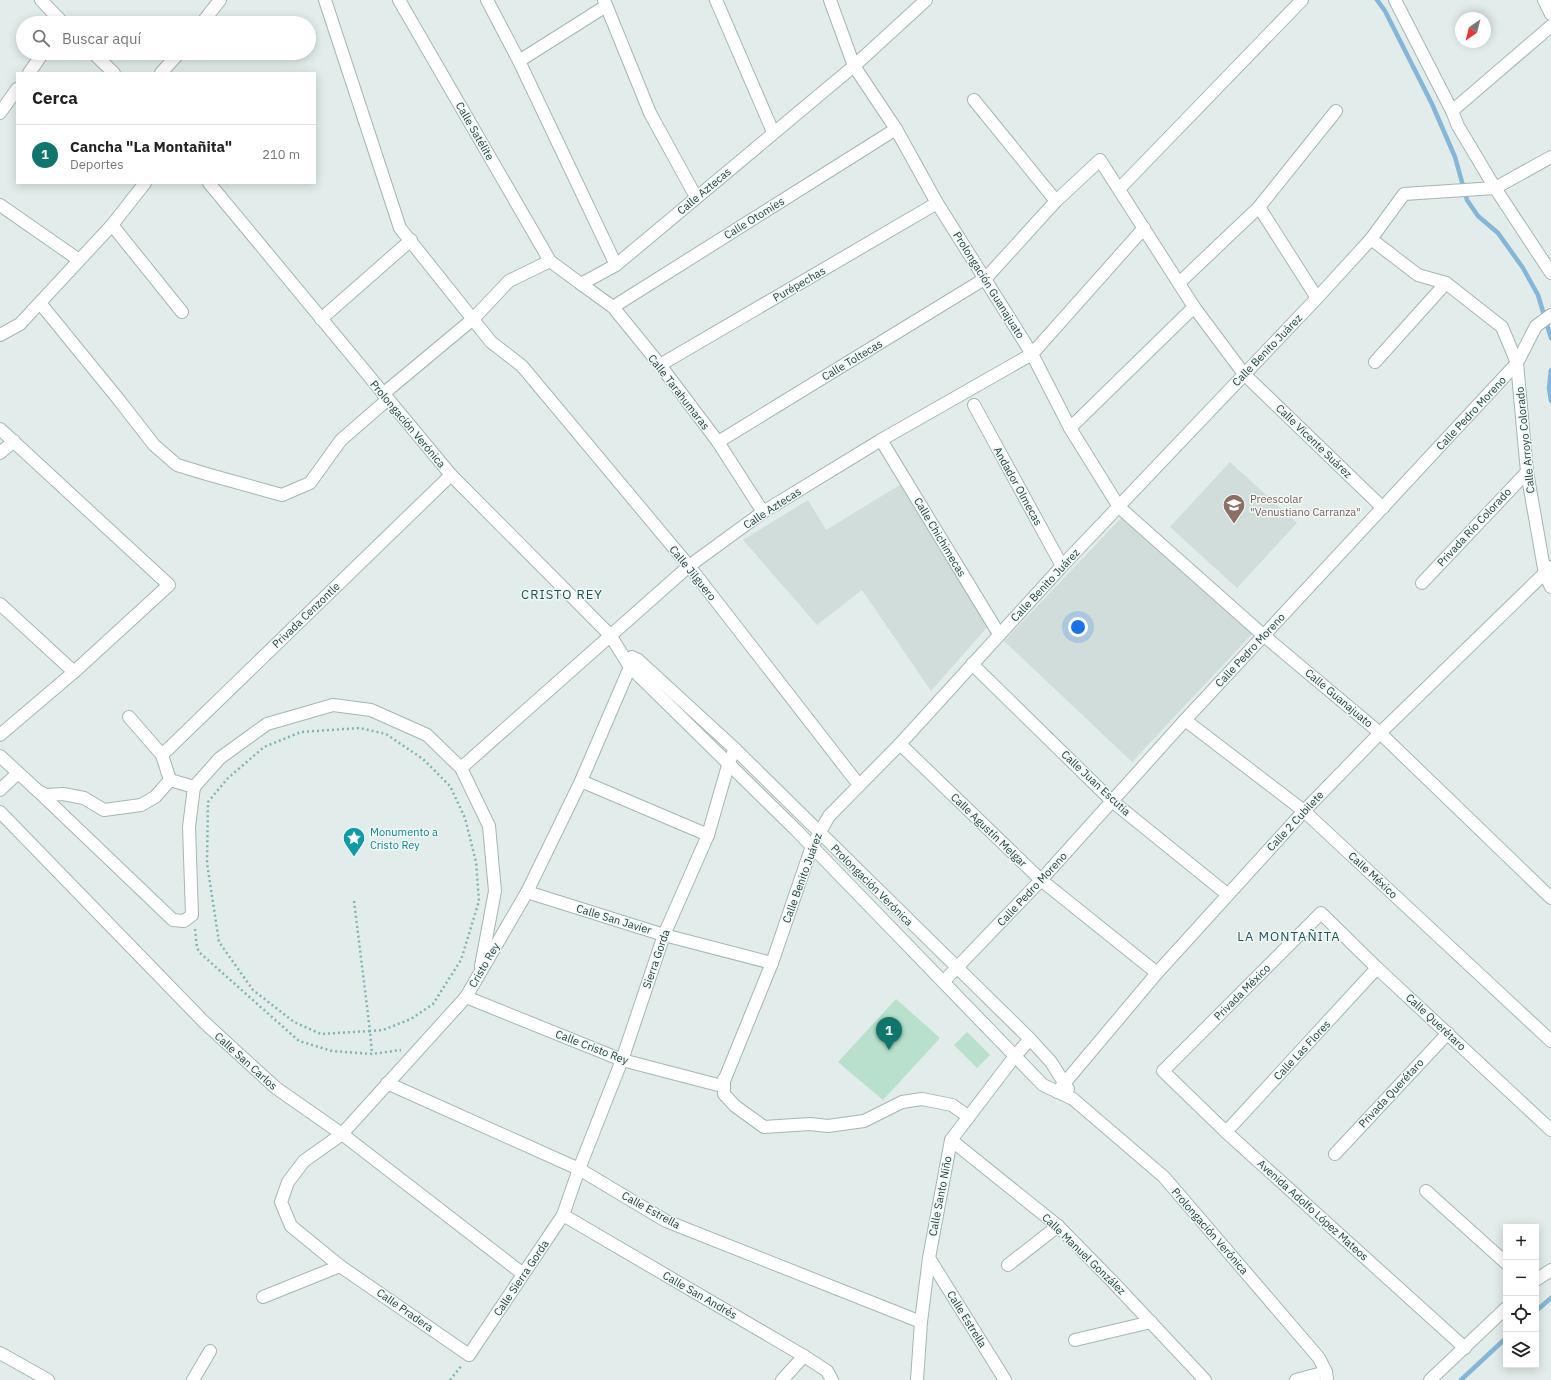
<!DOCTYPE html>
<html lang="es">
<meta charset="utf-8">
<style>
:root{--surface:#fff;--page:#f6f6f6;--text:#222;--muted:#767676;--line:#e0e0e0;--accent:#0f766e}
body{margin:0;font-family:"IBM Plex Sans",sans-serif;background:var(--page);color:var(--text)}
.controls{position:absolute;right:12px;bottom:12px;display:grid;overflow:hidden;border-radius:0px;box-shadow:0 2px 10px #0003}
.controls button{width:36px;height:36px;display:grid;place-items:center;padding:0;border:0;border-bottom:1px solid var(--line);background:var(--surface);color:var(--text);font:20px sans-serif}
.compass{position:absolute;left:1455px;top:12px;width:36px;height:36px;border-radius:50%;background:var(--surface);box-shadow:0 2px 10px #0003;rotate:215deg}
.you{position:absolute;left:1078px;top:627px;width:14px;height:14px;margin:-10px;border:3px solid #fff;border-radius:50%;background:#1a73e8;box-shadow:0 0 0 6px #1a73e833}
.badge{display:grid;place-items:center;width:26px;height:26px;border-radius:50%;background:var(--accent);color:#fff;font-size:13px;font-weight:700}
.pin{position:absolute;translate:-50% -33px;filter:drop-shadow(0 1px 2px #0008)}
.pin::after{content:'';position:absolute;top:21px;width:14px;height:12px;background:inherit;clip-path:polygon(0 0,100% 0,50% 100%)}
.list{margin:0;padding:0;list-style:none}
h2{display:flex;justify-content:space-between;align-items:center;height:52px;margin:0;padding:0 16px;font-size:17px}
h2 small{font-size:13px;font-weight:400;color:var(--muted)}
.list li{display:grid;grid-template-columns:26px 1fr auto;gap:12px;align-items:center;box-sizing:border-box;height:60px;padding:0 16px;border-top:1px solid var(--line)}
.list b{display:block;font-size:15px;white-space:nowrap}
.list p{margin:0;font-size:13px;white-space:nowrap;color:var(--muted)}
.list em{font-size:13px;font-style:normal;color:var(--muted)}
.icon{flex:none;width:22px;height:22px;fill:none;stroke:currentColor;stroke-width:2;stroke-linecap:round;stroke-linejoin:round}
.map{position:relative;flex:none;width:1551px;height:1380px;overflow:hidden}
.search{position:absolute;background:var(--surface);box-shadow:0 2px 10px #0003;left:16px;top:16px;width:300px;height:44px;display:flex;align-items:center;gap:10px;box-sizing:border-box;padding:0 14px;border-radius:22px;color:var(--muted);font-size:15px}
.panel{position:absolute;background:var(--surface);box-shadow:0 2px 10px #0003;left:16px;top:72px;width:300px;height:112px;border-radius:0px}
.map>svg:first-child{display:block}
</style>
<div class="map">
<svg width="1551" height="1380" viewBox="0 0 1551 1380">
<rect width="100%" height="100%" fill="#e2edeb"/>
<g fill="#d0dddb">
<path d="M 1230,462 L 1297,523 L 1237,588 L 1170,527 Z"/>
<path d="M 903,483 L 989,625 L 931,691 L 862,590 L 817,625 L 743,540 L 808,500 L 826,530 Z"/>
<path d="M 1122,517 L 1252,634 L 1132,762 L 1004,641 Z"/>
</g>
<g fill="#b8e0cd">
<path d="M 896,999 L 940,1038 L 883,1100 L 838,1062 Z"/>
<path d="M 967,1032 L 990,1055 L 977,1068 L 954,1045 Z"/>
</g>
<g fill="none" stroke-linecap="round" stroke-linejoin="round">
<g stroke="#85b6d7" stroke-width="4.5">
<path d="M 1377,0 L 1385,11 L 1432,104 L 1455,157 L 1467,200 L 1478,216 L 1498,233 L 1523,268 L 1538,295 L 1551,338"/>
<path d="M 1551,370 L 1549,388 L 1551,401"/>
<path d="M 1536,1311 L 1551,1298"/>
<path d="M 1461,1380 L 1506,1338"/>
</g>
<g stroke="#a4b6b4" stroke-width="14">
<g id="minor">
<path d="M 41,0 L 63,23"/>
<path d="M 325,0 L 400,228 L 491,342 L 522,366 L 689,566 L 859,785"/>
<path d="M 399,0 L 550,261 L 581,284 L 616,265 L 854,66 L 926,0"/>
<path d="M 487,0 L 519,61 L 616,265"/>
<path d="M 604,0 L 650,113 L 696,197"/>
<path d="M 716,0 L 773,132"/>
<path d="M 830,0 L 854,66 L 896,129 L 937,203 L 1032,354 L 1070,428 L 1119,507 L 1263,635 L 1380,733 L 1551,898"/>
<path d="M 1395,0 L 1452,111"/>
<path d="M 1544,0 L 1551,14"/>
<path d="M 202,23 L 220,0"/>
<path d="M 1551,26 L 1452,111 L 1458,126 L 1495,188 L 1551,273"/>
<path d="M 93,53 L 114,73"/>
<path d="M 519,61 L 606,6"/>
<path d="M 29,73 L 43,53"/>
<path d="M 161,73 L 179,53"/>
<path d="M 974,100 L 1056,201"/>
<path d="M 0,113 L 17,89"/>
<path d="M 209,183 L 451,475 L 610,635 L 630,667 L 796,830 L 1043,1085 L 1073,1099 L 1164,1177 L 1319,1358 L 1326,1372 L 1327,1380"/>
<path d="M 1120,188 L 1302,0"/>
<path d="M 0,205 L 79,260"/>
<path d="M 1259,207 L 1317,298"/>
<path d="M 112,225 L 182,312"/>
<path d="M 1371,239 L 1418,275 L 1446,283 L 1502,327 L 1517,363 L 1527,472 L 1545,574 L 1551,587"/>
<path d="M 1179,283 L 1259,207 L 1336,111"/>
<path d="M 581,284 L 613,307 L 660,365 L 718,442 L 763,512"/>
<path d="M 40,303 L 119,400 L 154,445 L 177,465 L 210,475 L 282,495 L 310,483 L 341,440 L 387,400"/>
<path d="M 613,307 L 896,129"/>
<path d="M 321,319 L 411,240"/>
<path d="M 0,335 L 20,324 L 112,225 L 145,183"/>
<path d="M 1375,362 L 1446,283"/>
<path d="M 660,365 L 937,203"/>
<path d="M 383,394 L 473,319 L 509,281 L 550,261"/>
<path d="M 974,405 L 1062,566"/>
<path d="M 1070,428 L 1194,307"/>
<path d="M 0,429 L 169,585 L 74,672 L 0,735"/>
<path d="M 881,440 L 999,634"/>
<path d="M 718,442 L 986,278 L 1056,201 L 1100,160 L 1194,307 L 1244,374 L 1383,508"/>
<path d="M 0,453 L 14,441"/>
<path d="M 1422,583 L 1527,472"/>
<path d="M 0,604 L 74,672"/>
<path d="M 632,657 L 638,660 L 735,749 L 1030,1039 L 1051,1062 L 1068,1089"/>
<path d="M 638,660 L 630,667 L 581,781 L 527,892 L 466,997 L 342,1134 L 304,1161 L 288,1182 L 281,1202 L 291,1226 L 340,1266 L 469,1355 L 563,1215 L 579,1169 L 622,1060 L 664,935 L 708,835 L 729,762 L 735,749"/>
<path d="M 972,664 L 1112,801 L 1227,894"/>
<path d="M 1185,720 L 1304,811 L 1551,1041"/>
<path d="M 900,744 L 1041,880 L 1157,973"/>
<path d="M 162,755 L 451,475"/>
<path d="M 0,756 L 38,791 L 46,795 L 63,794 L 84,798 L 104,810 L 141,805 L 155,797 L 170,780 L 162,755 L 129,717"/>
<path d="M 461,768 L 689,566 L 763,512 L 881,440 L 1032,354 L 1144,228"/>
<path d="M 581,781 L 708,835"/>
<path d="M 194,787 L 220,758 L 267,724 L 333,705 L 371,710 L 427,735 L 461,768 L 489,826 L 495,891 L 481,966"/>
<path d="M 0,790 L 18,773"/>
<path d="M 38,791 L 173,920 L 184,921 L 192,915 L 189,827 L 194,787 L 170,780"/>
<path d="M 0,812 L 205,1023 L 276,1088 L 342,1134 L 523,1274"/>
<path d="M 527,892 L 664,935 L 772,963"/>
<path d="M 944,981 L 1041,880 L 1185,720 L 1517,363 L 1536,326 L 1551,315"/>
<path d="M 466,997 L 622,1060 L 722,1086 L 772,963 L 812,846 L 829,816 L 900,744 L 1062,566 L 1317,298 L 1371,239 L 1404,194 L 1495,188 L 1551,157"/>
<path d="M 724,1079 L 724,1094 L 735,1106 L 764,1127 L 810,1124 L 828,1126 L 864,1121 L 902,1102 L 922,1099 L 952,1105 L 969,1117"/>
<path d="M 387,1083 L 579,1169 L 666,1221 L 921,1322"/>
<path d="M 1057,1092 L 1157,973 L 1304,811 L 1380,733 L 1551,567"/>
<path d="M 1226,1132 L 1377,968"/>
<path d="M 951,1140 L 1058,1226 L 1112,1281 L 1205,1380"/>
<path d="M 1335,1154 L 1448,1033"/>
<path d="M 1426,1191 L 1506,1263"/>
<path d="M 563,1215 L 804,1356 L 827,1371 L 832,1380"/>
<path d="M 929,1258 L 1005,1380"/>
<path d="M 1008,1265 L 1058,1226"/>
<path d="M 1536,1280 L 1551,1270"/>
<path d="M 263,1297 L 340,1266"/>
<path d="M 1075,1340 L 1151,1322"/>
<path d="M 1465,1348 L 1226,1132 L 1163,1071 L 1321,913 L 1377,968 L 1551,1130"/>
<path d="M 0,1353 L 48,1380"/>
<path d="M 193,1380 L 210,1351"/>
<path d="M 782,1380 L 804,1356"/>
<path d="M 917,1380 L 921,1322 L 929,1258 L 951,1140 L 1015,1056 L 1030,1039"/>
<path d="M 1296,1380 L 1326,1372"/>
<path d="M 1430,1380 L 1506,1308"/>
</g>
</g>
<g stroke="#7fb4b1" stroke-width="2.5" stroke-dasharray="2 3" stroke-linecap="butt">
<path d="M 354,901 L 370,1031 L 383,1030 L 411,1019 L 433,1004 L 461,960 L 479,901 L 476,862 L 465,818 L 450,786 L 423,759 L 386,734 L 360,728 L 301,732 L 264,747 L 228,778 L 208,802 L 207,863 L 219,942 L 253,990 L 294,1022 L 321,1034 L 370,1031 L 372,1054"/>
<path d="M 195,929 L 197,948 L 200,953 L 299,1041 L 332,1051 L 372,1054 L 401,1050"/>
<path d="M 450,1380 L 462,1365"/>
</g>
<use href="#minor" stroke="#fff" stroke-width="12"/>
</g>
<defs>
<g id="school-pin" transform="scale(1.15)"><path d="M0 17L-7.5 6A9.5 9.5 0 1 1 7.5 6Z" fill="#8d6e63" stroke="#f2f9f8"/><path d="M0-5L7-2L0 1L-7-2ZM-4 1L0 2.5L4 1V4Q0 6-4 4Z" fill="#fff"/></g>
<g id="sight-pin" transform="scale(1.15)"><path d="M0 17L-7.5 6A9.5 9.5 0 1 1 7.5 6Z" fill="#0f9aa8" stroke="#f2f9f8"/><path d="M0-6L1.8-2.2L6-1.7L2.9 1.2L3.7 5.4L0 3.3L-3.7 5.4L-2.9 1.2L-6-1.7L-1.8-2.2Z" fill="#fff"/></g>
</defs>
<g fill-rule="evenodd">
<use href="#school-pin" x="1234" y="505"/>
<use href="#sight-pin" x="354" y="838"/>
</g>
<g text-anchor="middle" stroke-width="3" stroke-linejoin="round" paint-order="stroke">
<g font-size="11" fill="#20403f" stroke="#f2f9f8">
<text transform="translate(475 131) rotate(60)" y="4">Calle Satélite</text>
<text transform="translate(704 191) rotate(-40)" y="4">Calle Aztecas</text>
<text transform="translate(754 218) rotate(-32)" y="4">Calle Otomíes</text>
<text transform="translate(799 284) rotate(-30)" y="4">Purépechas</text>
<text transform="translate(989 285) rotate(58)" y="4">Prolongación Guanajuato</text>
<text transform="translate(1267 350) rotate(-46)" y="4">Calle Benito Juárez</text>
<text transform="translate(852 360) rotate(-31)" y="4">Calle Toltecas</text>
<text transform="translate(679 392) rotate(52)" y="4">Calle Tarahumaras</text>
<text transform="translate(1471 413) rotate(-47)" y="4">Calle Pedro Moreno</text>
<text transform="translate(408 424) rotate(50)" y="4">Prolongación Verónica</text>
<text transform="translate(1525 440) rotate(-96)" y="4">Calle Arroyo Colorado</text>
<text transform="translate(1314 441) rotate(44)" y="4">Calle Vicente Suárez</text>
<text transform="translate(1018 486) rotate(61)" y="4">Andador Olmecas</text>
<text transform="translate(772 508) rotate(-33)" y="4">Calle Aztecas</text>
<text transform="translate(1474 527) rotate(-47)" y="4">Privada Río Colorado</text>
<text transform="translate(940 537) rotate(59)" y="4">Calle Chichimecas</text>
<text transform="translate(693 573) rotate(51)" y="4">Calle Jilguero</text>
<text transform="translate(1045 585) rotate(-47)" y="4">Calle Benito Juárez</text>
<text transform="translate(306 615) rotate(-44)" y="4">Privada Cenzontle</text>
<text transform="translate(1250 650) rotate(-47)" y="4">Calle Pedro Moreno</text>
<text transform="translate(1339 698) rotate(40)" y="4">Calle Guanajuato</text>
<text transform="translate(1096 783) rotate(43)" y="4">Calle Juan Escutia</text>
<text transform="translate(1295 821) rotate(-47)" y="4">Calle 2 Cubilete</text>
<text transform="translate(989 830) rotate(44)" y="4">Calle Agustín Melgar</text>
<text transform="translate(1373 875) rotate(43)" y="4">Calle México</text>
<text transform="translate(802 878) rotate(-70)" y="4">Calle Benito Juárez</text>
<text transform="translate(872 885) rotate(45)" y="4">Prolongación Verónica</text>
<text transform="translate(1032 889) rotate(-47)" y="4">Calle Pedro Moreno</text>
<text transform="translate(614 919) rotate(17)" y="4">Calle San Javier</text>
<text transform="translate(656 959) rotate(-71)" y="4">Sierra Gorda</text>
<text transform="translate(484 965) rotate(-60)" y="4">Cristo Rey</text>
<text transform="translate(1242 992) rotate(-45)" y="4">Privada México</text>
<text transform="translate(1436 1022) rotate(43)" y="4">Calle Querétaro</text>
<text transform="translate(592 1047) rotate(21)" y="4">Calle Cristo Rey</text>
<text transform="translate(1302 1050) rotate(-47)" y="4">Calle Las Flores</text>
<text transform="translate(246 1061) rotate(42)" y="4">Calle San Carlos</text>
<text transform="translate(1391 1093) rotate(-47)" y="4">Privada Querétaro</text>
<text transform="translate(940 1196) rotate(-79)" y="4">Calle Santo Niño</text>
<text transform="translate(651 1210) rotate(29)" y="4">Calle Estrella</text>
<text transform="translate(1313 1210) rotate(42)" y="4">Avenida Adolfo López Mateos</text>
<text transform="translate(1210 1231) rotate(49)" y="4">Prolongación Verónica</text>
<text transform="translate(1084 1254) rotate(44)" y="4">Calle Manuel González</text>
<text transform="translate(521 1278) rotate(-56)" y="4">Calle Sierra Gorda</text>
<text transform="translate(700 1295) rotate(30)" y="4">Calle San Andrés</text>
<text transform="translate(405 1310) rotate(35)" y="4">Calle Pradera</text>
<text transform="translate(967 1319) rotate(58)" y="4">Calle Estrella</text>
</g>
<g font-size="11" fill="#785e54" stroke="#f2f9f8" text-anchor="start">
<text x="1250" y="503">Preescolar<tspan x="1250" dy="13">"Venustiano Carranza"</tspan></text>
</g>
<g font-size="11" fill="#0d838f" stroke="#f2f9f8" text-anchor="start">
<text x="370" y="836">Monumento a<tspan x="370" dy="13">Cristo Rey</tspan></text>
</g>
<g font-size="13" letter-spacing="1" fill="#1a5354" stroke="#f2f9f8">
<text x="562" y="599">CRISTO REY</text>
<text x="1289" y="941">LA MONTAÑITA</text>
</g>
</g>
</svg>
<div class="controls">
<button>+</button>
<button>−</button>
<button><svg class="icon" aria-label="locate" viewBox="0 0 24 24"><circle cx="12" cy="12" r="6"/><path d="M12 2v4M12 18v4M2 12h4M18 12h4"/></svg></button>
<button><svg class="icon" aria-label="layers" viewBox="0 0 24 24"><path d="M12 4l9 5-9 5-9-5zM3 14l9 5 9-5"/></svg></button>
</div>
<svg class="compass" viewBox="-18 -18 36 36"><path d="M0-13l5 13h-10z" fill="#e53935"/><path d="M0 13l5-13h-10z" fill="#767676"/></svg>
<div class="you"></div>
<div class="pin badge" style="left:889px;top:1050px">1</div>
<div class="search"><svg class="icon" aria-label="search" viewBox="0 0 24 24"><circle cx="10" cy="10" r="6"/><path d="M15 15l6 6"/></svg>Buscar aquí</div>
<section class="panel">
<h2>Cerca<small></small></h2>
<ul class="list">
<li><span class="badge">1</span><div><b>Cancha &quot;La Montañita&quot;</b><p>Deportes</p></div><em>210 m</em></li>
</ul>
</section>
</div>
